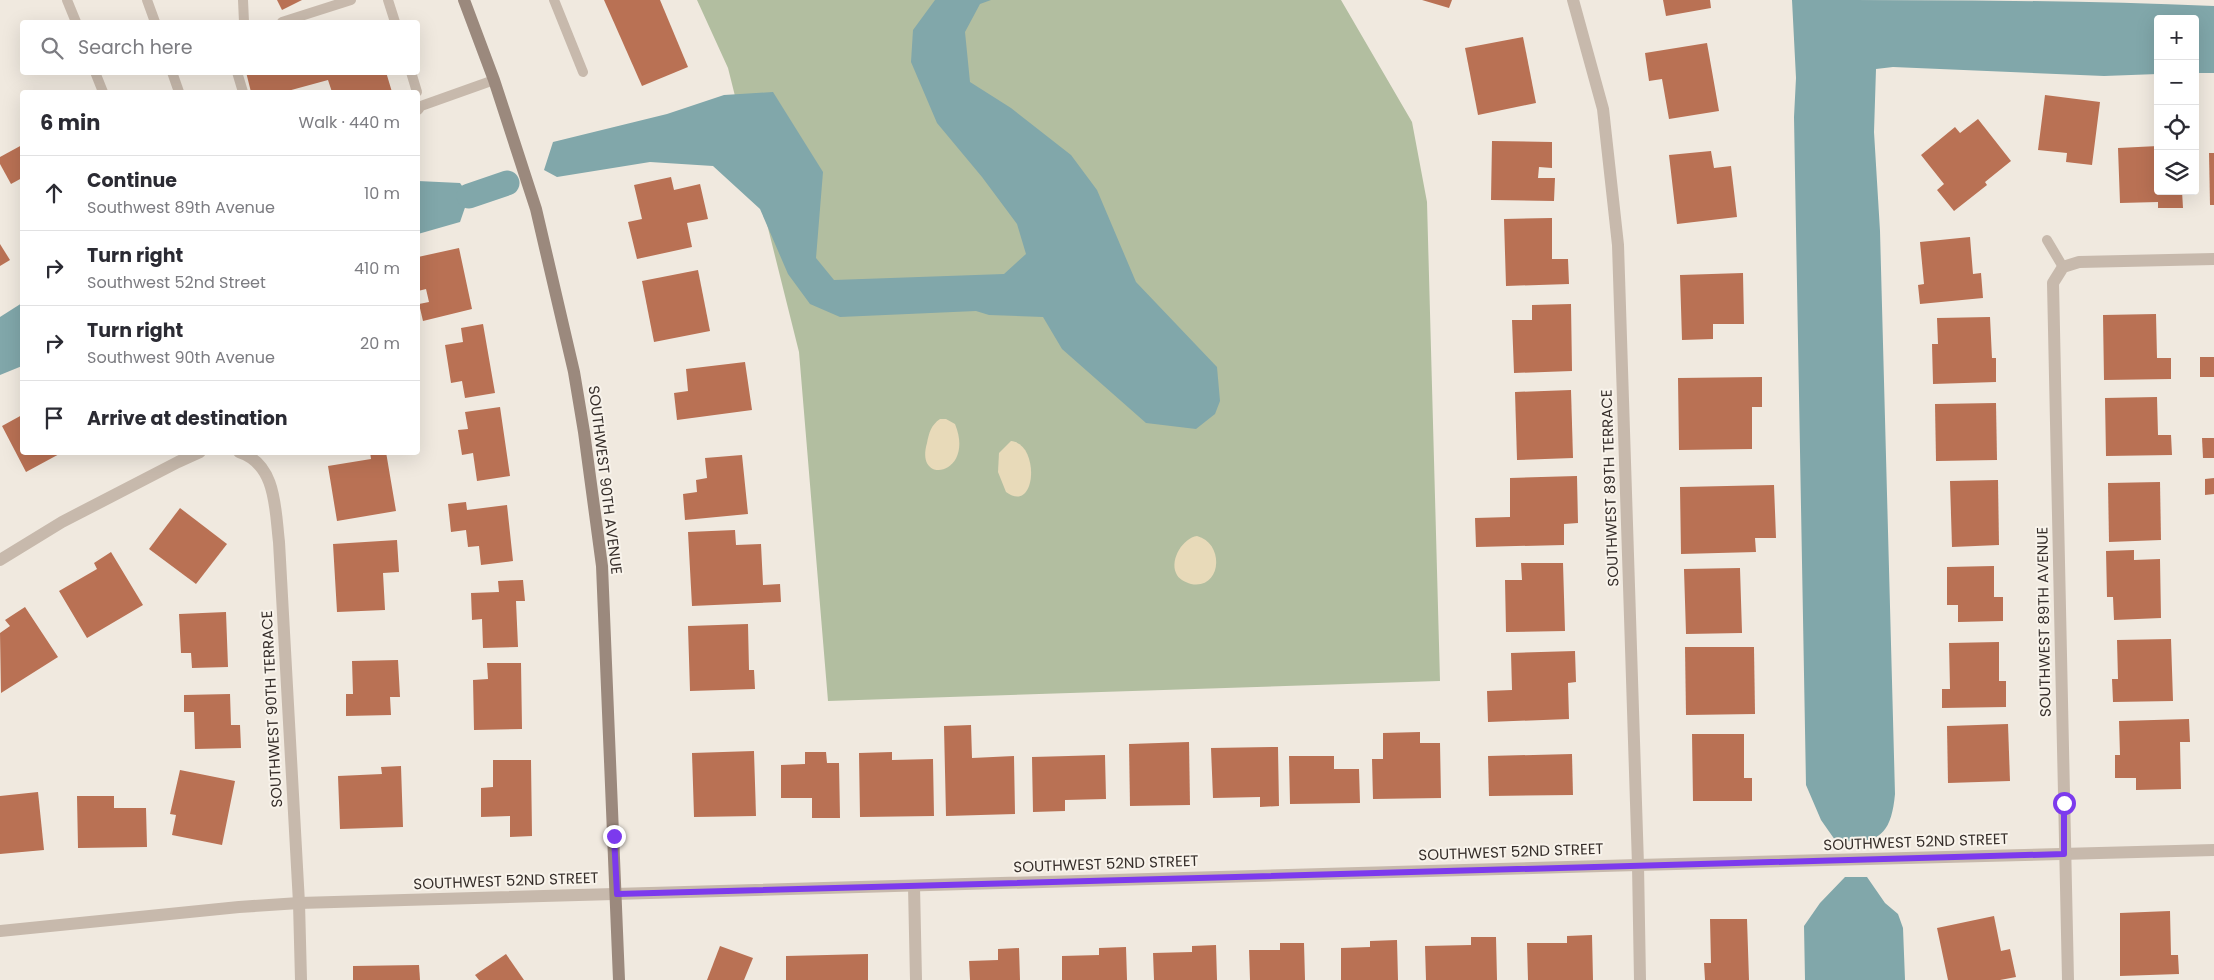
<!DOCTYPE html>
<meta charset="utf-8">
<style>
:root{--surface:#fff;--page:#f7f7f7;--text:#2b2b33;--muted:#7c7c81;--line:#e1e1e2}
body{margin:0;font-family:Poppins,sans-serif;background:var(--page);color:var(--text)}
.controls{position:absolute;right:15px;top:15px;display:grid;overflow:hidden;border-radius:5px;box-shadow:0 5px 20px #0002}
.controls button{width:45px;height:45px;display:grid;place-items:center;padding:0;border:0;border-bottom:1px solid var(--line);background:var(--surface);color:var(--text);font:25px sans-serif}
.stop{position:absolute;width:15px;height:15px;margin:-11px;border:4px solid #7c3aed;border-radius:50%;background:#fff}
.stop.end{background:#7c3aed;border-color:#fff;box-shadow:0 1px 5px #0008}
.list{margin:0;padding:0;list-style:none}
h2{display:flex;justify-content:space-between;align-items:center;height:65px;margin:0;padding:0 20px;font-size:21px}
h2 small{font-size:16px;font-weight:400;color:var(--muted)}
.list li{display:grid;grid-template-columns:32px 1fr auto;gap:15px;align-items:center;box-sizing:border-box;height:75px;padding:0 20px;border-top:1px solid var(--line)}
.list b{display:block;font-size:19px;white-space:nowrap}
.list p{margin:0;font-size:16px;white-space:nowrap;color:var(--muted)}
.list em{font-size:16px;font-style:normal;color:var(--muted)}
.icon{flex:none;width:28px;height:28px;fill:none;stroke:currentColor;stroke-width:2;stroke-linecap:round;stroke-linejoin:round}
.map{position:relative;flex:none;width:2214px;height:980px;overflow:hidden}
.search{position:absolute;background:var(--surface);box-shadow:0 5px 20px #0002;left:20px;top:20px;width:400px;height:55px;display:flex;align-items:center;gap:12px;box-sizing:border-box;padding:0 18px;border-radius:5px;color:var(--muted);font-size:19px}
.panel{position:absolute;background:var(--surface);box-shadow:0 5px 20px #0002;left:20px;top:90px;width:400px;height:365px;border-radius:5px}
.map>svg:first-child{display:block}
</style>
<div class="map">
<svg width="2214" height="980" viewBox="0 0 2214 980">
<rect width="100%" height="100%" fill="#f0e9df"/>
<path fill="#b2bea0" d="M 697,0 L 1341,0 L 1412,122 L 1427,202 L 1440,681 L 828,701 L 799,352 L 728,68 Z"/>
<g fill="#e8dab9">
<path d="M 940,419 L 946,419 L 955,424 C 976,475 914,487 927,443 C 929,433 931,425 940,419 Z"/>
<path d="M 1011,441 C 1040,443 1037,515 1006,492 L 998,472 L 999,453 Z"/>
<path d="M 1197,536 C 1225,543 1222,590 1191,584 C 1185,582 1178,579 1176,573 C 1170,559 1183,538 1197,536 Z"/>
</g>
<g fill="#81a7aa">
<path d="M 935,0 L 991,0 L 980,4 L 965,32 L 970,82 L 1011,108 L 1071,155 L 1097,190 L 1136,282 L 1217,367 L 1220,401 L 1215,414 L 1196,429 L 1146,423 L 1062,349 L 1043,317 L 989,315 L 976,311 L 840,317 L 810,304 L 788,274 L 760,209 L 713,166 L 650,162 L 557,177 L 544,170 L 553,142 L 667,114 L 724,95 L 773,92 L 823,172 L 816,258 L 834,280 L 1004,274 L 1026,254 L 1017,224 L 982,177 L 937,123 L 911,62 L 913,30 Z"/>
<path d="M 1792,0 C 1933,0 2073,0 2214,6 L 2214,73 L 2195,73 L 2195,19 L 2158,19 L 2158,74 L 2104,76 L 1893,67 L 1876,69 L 1874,132 L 1880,231 L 1895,794 C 1891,838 1876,845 1835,840 L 1821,820 L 1806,785 L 1794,117 L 1796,78 Z"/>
<path d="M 418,181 L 460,183 L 469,196 L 460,222 L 418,234 Z"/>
<path d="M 22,303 L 22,366 L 0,375 L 0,317 Z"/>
<path d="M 1845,877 L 1867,877 L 1885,903 L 1898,914 L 1903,928 L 1905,980 L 1805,980 L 1804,926 L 1820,903 Z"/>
</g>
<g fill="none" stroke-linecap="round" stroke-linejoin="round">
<path stroke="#81a7aa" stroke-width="25" d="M 469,196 L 507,183"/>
</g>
<g fill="#b97154">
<path d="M 277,0 L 302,0 L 282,10 Z"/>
<path d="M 604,0 L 660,0 L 688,67 L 642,86 Z"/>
<path d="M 1422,0 L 1452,0 L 1449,8 Z"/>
<path d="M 1663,0 L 1710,0 L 1711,8 L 1666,16 Z"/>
<path d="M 1523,37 L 1536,103 L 1478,115 L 1465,48 Z"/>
<path d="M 1707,43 L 1719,111 L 1669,119 L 1662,79 L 1649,81 L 1645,53 Z"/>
<path d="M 246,72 L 386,72 L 392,92 L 332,92 L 328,80 L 284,92 L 251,92 Z"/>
<path d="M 2045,95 L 2100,102 L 2092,165 L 2066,162 L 2067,153 L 2038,150 Z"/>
<path d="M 1978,119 L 2011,161 L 1985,182 L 1987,185 L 1954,211 L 1937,190 L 1944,184 L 1921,155 L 1955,127 L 1960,133 Z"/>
<path d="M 1492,141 L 1552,142 L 1552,168 L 1539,167 L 1538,178 L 1555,178 L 1554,201 L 1491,200 Z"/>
<path d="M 22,145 L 22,178 L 11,184 L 0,164 L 0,157 Z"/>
<path d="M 2158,146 L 2158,191 L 2182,191 L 2183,208 L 2158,208 L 2158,202 L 2120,203 L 2118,148 Z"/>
<path d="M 1711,151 L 1714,168 L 1731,166 L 1737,217 L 1677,224 L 1669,155 Z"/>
<path d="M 2209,153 L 2214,153 L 2214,205 L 2210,205 Z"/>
<path d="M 671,177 L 674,190 L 700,184 L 708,219 L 687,223 L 692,247 L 637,259 L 628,222 L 642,219 L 634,185 Z"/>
<path d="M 1552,218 L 1552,259 L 1568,259 L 1569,284 L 1506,286 L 1504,219 Z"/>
<path d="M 1970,237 L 1973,274 L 1981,273 L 1983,298 L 1920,304 L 1918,285 L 1924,284 L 1920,242 Z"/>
<path d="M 0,244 L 10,260 L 0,266 Z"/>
<path d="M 459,248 L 472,309 L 423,321 L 419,304 L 429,302 L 426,289 L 418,291 L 418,257 Z"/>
<path d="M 698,270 L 710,331 L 654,342 L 642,281 Z"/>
<path d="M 1743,273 L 1744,324 L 1713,324 L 1713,339 L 1682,340 L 1680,275 Z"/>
<path d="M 1571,304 L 1572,371 L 1514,373 L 1512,320 L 1532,320 L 1532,305 Z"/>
<path d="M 2156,314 L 2157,358 L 2171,358 L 2171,379 L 2104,380 L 2103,315 Z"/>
<path d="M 1990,317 L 1992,358 L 1996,358 L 1996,382 L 1933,384 L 1932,344 L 1938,344 L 1937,318 Z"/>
<path d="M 483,324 L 495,393 L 465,398 L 462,381 L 451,383 L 445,345 L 463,342 L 461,328 Z"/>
<rect x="2200" y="357" width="14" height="20"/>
<path d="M 745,362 L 752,410 L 677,420 L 674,393 L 688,391 L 686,369 Z"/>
<path d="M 1762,377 L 1762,407 L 1752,407 L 1752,449 L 1679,450 L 1678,378 Z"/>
<path d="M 1571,390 L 1573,458 L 1517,460 L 1515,392 Z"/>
<path d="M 2157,397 L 2158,435 L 2171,435 L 2172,455 L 2106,456 L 2105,398 Z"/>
<path d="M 1996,403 L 1997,460 L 1936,461 L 1935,404 Z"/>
<path d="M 500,407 L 510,476 L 477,481 L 473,453 L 462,455 L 458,430 L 468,429 L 465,412 Z"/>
<path d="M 22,415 L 22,452 L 63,452 L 26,472 L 2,426 Z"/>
<path d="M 2202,438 L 2214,438 L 2214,458 L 2203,458 Z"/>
<path d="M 370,452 L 386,452 L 396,511 L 337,521 L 328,466 L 371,459 Z"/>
<path d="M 742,455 L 748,514 L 685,520 L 683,494 L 697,492 L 696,480 L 707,478 L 705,458 Z"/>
<path d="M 1577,476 L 1578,523 L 1564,524 L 1564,545 L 1476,547 L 1475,518 L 1510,517 L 1510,478 Z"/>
<path d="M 2214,478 L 2214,494 L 2205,495 L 2205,479 Z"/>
<path d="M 1998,480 L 1999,545 L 1952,547 L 1950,481 Z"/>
<path d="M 2160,482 L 2161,540 L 2109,542 L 2108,483 Z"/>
<path d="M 1774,485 L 1776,538 L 1755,538 L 1756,552 L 1681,554 L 1680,487 Z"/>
<path d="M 466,502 L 467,510 L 507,505 L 513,561 L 481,565 L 479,546 L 468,547 L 466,530 L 451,532 L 448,504 Z"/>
<path d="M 180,508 L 227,544 L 196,584 L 149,549 Z"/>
<path d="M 735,530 L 736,545 L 761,544 L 763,585 L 780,584 L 781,602 L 692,606 L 688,532 Z"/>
<path d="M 397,540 L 399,572 L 383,573 L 385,610 L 337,612 L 333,544 Z"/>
<path d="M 2134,550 L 2134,560 L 2160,559 L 2161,618 L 2114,620 L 2113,597 L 2107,597 L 2106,551 Z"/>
<path d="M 111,552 L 143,605 L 87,638 L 59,591 L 97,569 L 94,563 Z"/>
<path d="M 1521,563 L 1563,563 L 1565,631 L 1506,632 L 1505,580 L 1522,580 Z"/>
<path d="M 1994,566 L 1994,597 L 2003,597 L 2003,621 L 1958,622 L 1958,605 L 1947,605 L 1947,567 Z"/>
<path d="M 1740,568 L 1742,633 L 1686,634 L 1684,569 Z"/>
<path d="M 523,580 L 525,601 L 516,601 L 518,647 L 483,648 L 482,619 L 472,620 L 471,593 L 499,592 L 498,581 Z"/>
<path d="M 25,607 L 58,657 L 1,693 L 0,633 L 10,626 L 5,620 Z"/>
<path d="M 226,612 L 228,667 L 192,668 L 191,653 L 181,653 L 179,614 Z"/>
<path d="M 748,624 L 749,670 L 754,670 L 755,689 L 690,691 L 688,626 Z"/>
<path d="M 2171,639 L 2173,701 L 2113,702 L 2112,679 L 2118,679 L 2117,640 Z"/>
<path d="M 1999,642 L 1999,681 L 2006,681 L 2006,707 L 1942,708 L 1942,689 L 1950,689 L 1949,643 Z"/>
<path d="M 1685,647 L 1754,647 L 1755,714 L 1686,715 Z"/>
<path d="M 1575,651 L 1576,682 L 1568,683 L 1569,719 L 1488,722 L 1487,691 L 1512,690 L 1511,653 Z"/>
<path d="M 398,660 L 400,697 L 390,697 L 391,715 L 346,716 L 346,694 L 353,694 L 352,661 Z"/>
<path d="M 487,663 L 521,663 L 522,729 L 474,730 L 473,680 L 488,679 Z"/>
<path d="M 230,694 L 231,725 L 240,725 L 241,748 L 195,749 L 194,712 L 184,712 L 184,695 Z"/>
<path d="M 2189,719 L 2190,742 L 2180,742 L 2181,789 L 2136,790 L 2136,778 L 2115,778 L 2115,755 L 2120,755 L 2119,721 Z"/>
<path d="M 2008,724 L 2010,781 L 1948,783 L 1947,726 Z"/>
<path d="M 971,725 L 972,758 L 1014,756 L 1015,814 L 946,816 L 944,726 Z"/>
<path d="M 1420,732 L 1420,743 L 1440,743 L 1441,798 L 1373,799 L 1372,759 L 1383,759 L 1383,733 Z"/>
<path d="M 1692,734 L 1744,734 L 1744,778 L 1752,778 L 1752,801 L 1693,801 Z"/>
<path d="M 1189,742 L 1190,805 L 1130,806 L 1129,744 Z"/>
<path d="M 1278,747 L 1279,806 L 1260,807 L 1260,797 L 1213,798 L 1211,748 Z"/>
<path d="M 754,751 L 756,816 L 694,817 L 692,753 Z"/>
<path d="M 805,752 L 826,752 L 827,763 L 839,763 L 840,818 L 812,818 L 812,798 L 781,798 L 781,765 L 805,764 Z"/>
<path d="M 892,752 L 892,760 L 933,759 L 934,816 L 860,817 L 859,753 Z"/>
<path d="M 1572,754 L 1573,795 L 1489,796 L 1488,756 Z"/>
<path d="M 1105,755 L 1106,799 L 1065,800 L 1065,811 L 1033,812 L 1032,757 Z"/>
<path d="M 1289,756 L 1334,756 L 1334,769 L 1359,769 L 1360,803 L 1290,804 Z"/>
<path d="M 493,760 L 531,760 L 532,836 L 510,837 L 510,816 L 481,817 L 481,788 L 493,787 Z"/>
<path d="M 401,766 L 403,827 L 340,829 L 338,776 L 382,774 L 381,767 Z"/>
<path d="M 180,770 L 235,781 L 222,845 L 172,835 L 176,815 L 170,814 Z"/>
<path d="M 38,792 L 44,850 L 0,854 L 0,796 Z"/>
<path d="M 77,796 L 114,796 L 114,808 L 146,808 L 147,847 L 78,848 Z"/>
<path d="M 2170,911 L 2171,955 L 2178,955 L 2179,974 L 2120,976 L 2120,913 Z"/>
<path d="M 1994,916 L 2001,951 L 2010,949 L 2016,977 L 2000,980 L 1948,980 L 1937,928 Z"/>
<path d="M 1710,919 L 1747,919 L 1749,980 L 1705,980 L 1704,963 L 1711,963 Z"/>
<path d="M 1592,935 L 1593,980 L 1528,980 L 1527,943 L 1567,943 L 1567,936 Z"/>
<path d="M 1471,937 L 1496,937 L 1497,980 L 1426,980 L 1425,946 L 1471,945 Z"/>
<path d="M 1397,940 L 1398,980 L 1341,980 L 1341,948 L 1370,947 L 1370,941 Z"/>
<path d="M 1280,943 L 1304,943 L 1305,980 L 1250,980 L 1249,950 L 1280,950 Z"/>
<path d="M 1216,945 L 1217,980 L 1154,980 L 1153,953 L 1192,952 L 1192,946 Z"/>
<path d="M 720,946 L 753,958 L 744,980 L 707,980 Z"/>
<path d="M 1126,947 L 1127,980 L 1062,980 L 1062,956 L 1099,955 L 1099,948 Z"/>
<path d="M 1019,948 L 1020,980 L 970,980 L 969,961 L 998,960 L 998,949 Z"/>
<path d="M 506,954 L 524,980 L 479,980 L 475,975 Z"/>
<path d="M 868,954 L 868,980 L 786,980 L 786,956 Z"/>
<path d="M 419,965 L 420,980 L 353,980 L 353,966 Z"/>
</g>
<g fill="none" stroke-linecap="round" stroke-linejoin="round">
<g stroke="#c7b9ac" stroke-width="10">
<path d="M 67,0 L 76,22"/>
<path d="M 147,0 L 155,22"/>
<path d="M 243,0 L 244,22"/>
<path d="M 388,0 L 395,22"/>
<path d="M 554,0 L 583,72"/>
<path d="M 282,22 L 351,0"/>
<path d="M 95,72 L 103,92"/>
<path d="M 172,72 L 179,92"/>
<path d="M 237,72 L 243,92"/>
<path d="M 411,72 L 417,92"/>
<path d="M 418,110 L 421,106 L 494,80"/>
<path d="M 2047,240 L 2063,267"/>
</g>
<g stroke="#c7b9ac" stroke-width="12">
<path d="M 1573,0 L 1603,109 L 1618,245 L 1638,865 L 1640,980"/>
<path d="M 239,452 C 277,464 275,510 279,542 L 299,903 L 301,980"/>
<path d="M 0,560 L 62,522 L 178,462 L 200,452"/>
<path d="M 914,886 L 916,980"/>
<path d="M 0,931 L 239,907 L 299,903 L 1638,865 L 2214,850"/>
<path d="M 2068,980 L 2053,283 L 2063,267 L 2079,262 L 2214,259"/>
</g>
<path stroke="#9b897d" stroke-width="12" d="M 464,0 L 494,80 L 536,209 L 574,372 L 584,432 L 602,566 L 619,980"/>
</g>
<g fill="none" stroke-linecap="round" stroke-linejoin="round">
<path stroke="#7c3aed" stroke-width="6" d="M 614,836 L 617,894 L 2064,854 L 2064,803"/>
</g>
<g text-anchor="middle" stroke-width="4" stroke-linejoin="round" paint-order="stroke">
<g font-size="15" fill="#362e2a" stroke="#f8f3eb">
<text transform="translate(605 480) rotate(83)" y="5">SOUTHWEST 90TH AVENUE</text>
<text transform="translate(1610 488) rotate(-92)" y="5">SOUTHWEST 89TH TERRACE</text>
<text transform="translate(2044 622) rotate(-91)" y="5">SOUTHWEST 89TH AVENUE</text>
<text transform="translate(272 709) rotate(-93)" y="5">SOUTHWEST 90TH TERRACE</text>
<text transform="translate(1916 842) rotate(-2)" y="5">SOUTHWEST 52ND STREET</text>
<text transform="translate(1511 852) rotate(-2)" y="5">SOUTHWEST 52ND STREET</text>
<text transform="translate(1106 864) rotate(-2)" y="5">SOUTHWEST 52ND STREET</text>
<text transform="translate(506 881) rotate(-2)" y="5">SOUTHWEST 52ND STREET</text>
</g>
</g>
</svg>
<div class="controls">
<button>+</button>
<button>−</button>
<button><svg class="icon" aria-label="locate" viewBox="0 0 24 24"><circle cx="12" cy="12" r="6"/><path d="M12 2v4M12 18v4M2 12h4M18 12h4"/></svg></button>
<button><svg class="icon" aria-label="layers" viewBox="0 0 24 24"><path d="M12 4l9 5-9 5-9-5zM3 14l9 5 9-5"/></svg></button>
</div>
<div class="stop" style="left:2064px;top:803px"></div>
<div class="stop end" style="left:614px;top:836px"></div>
<div class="search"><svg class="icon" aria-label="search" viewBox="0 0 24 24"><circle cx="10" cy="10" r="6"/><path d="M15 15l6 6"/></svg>Search here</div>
<section class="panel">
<h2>6 min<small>Walk · 440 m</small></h2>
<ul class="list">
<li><svg class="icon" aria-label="ahead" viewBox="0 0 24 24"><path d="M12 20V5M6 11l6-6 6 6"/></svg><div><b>Continue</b><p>Southwest 89th Avenue</p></div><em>10 m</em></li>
<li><svg class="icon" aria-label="right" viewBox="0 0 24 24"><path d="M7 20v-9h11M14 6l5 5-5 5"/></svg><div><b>Turn right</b><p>Southwest 52nd Street</p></div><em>410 m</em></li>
<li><svg class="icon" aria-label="right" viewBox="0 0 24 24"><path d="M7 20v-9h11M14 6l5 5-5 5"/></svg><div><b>Turn right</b><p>Southwest 90th Avenue</p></div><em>20 m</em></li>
<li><svg class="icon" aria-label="arrive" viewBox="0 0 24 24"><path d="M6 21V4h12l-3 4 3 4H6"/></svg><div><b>Arrive at destination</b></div></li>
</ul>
</section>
</div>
